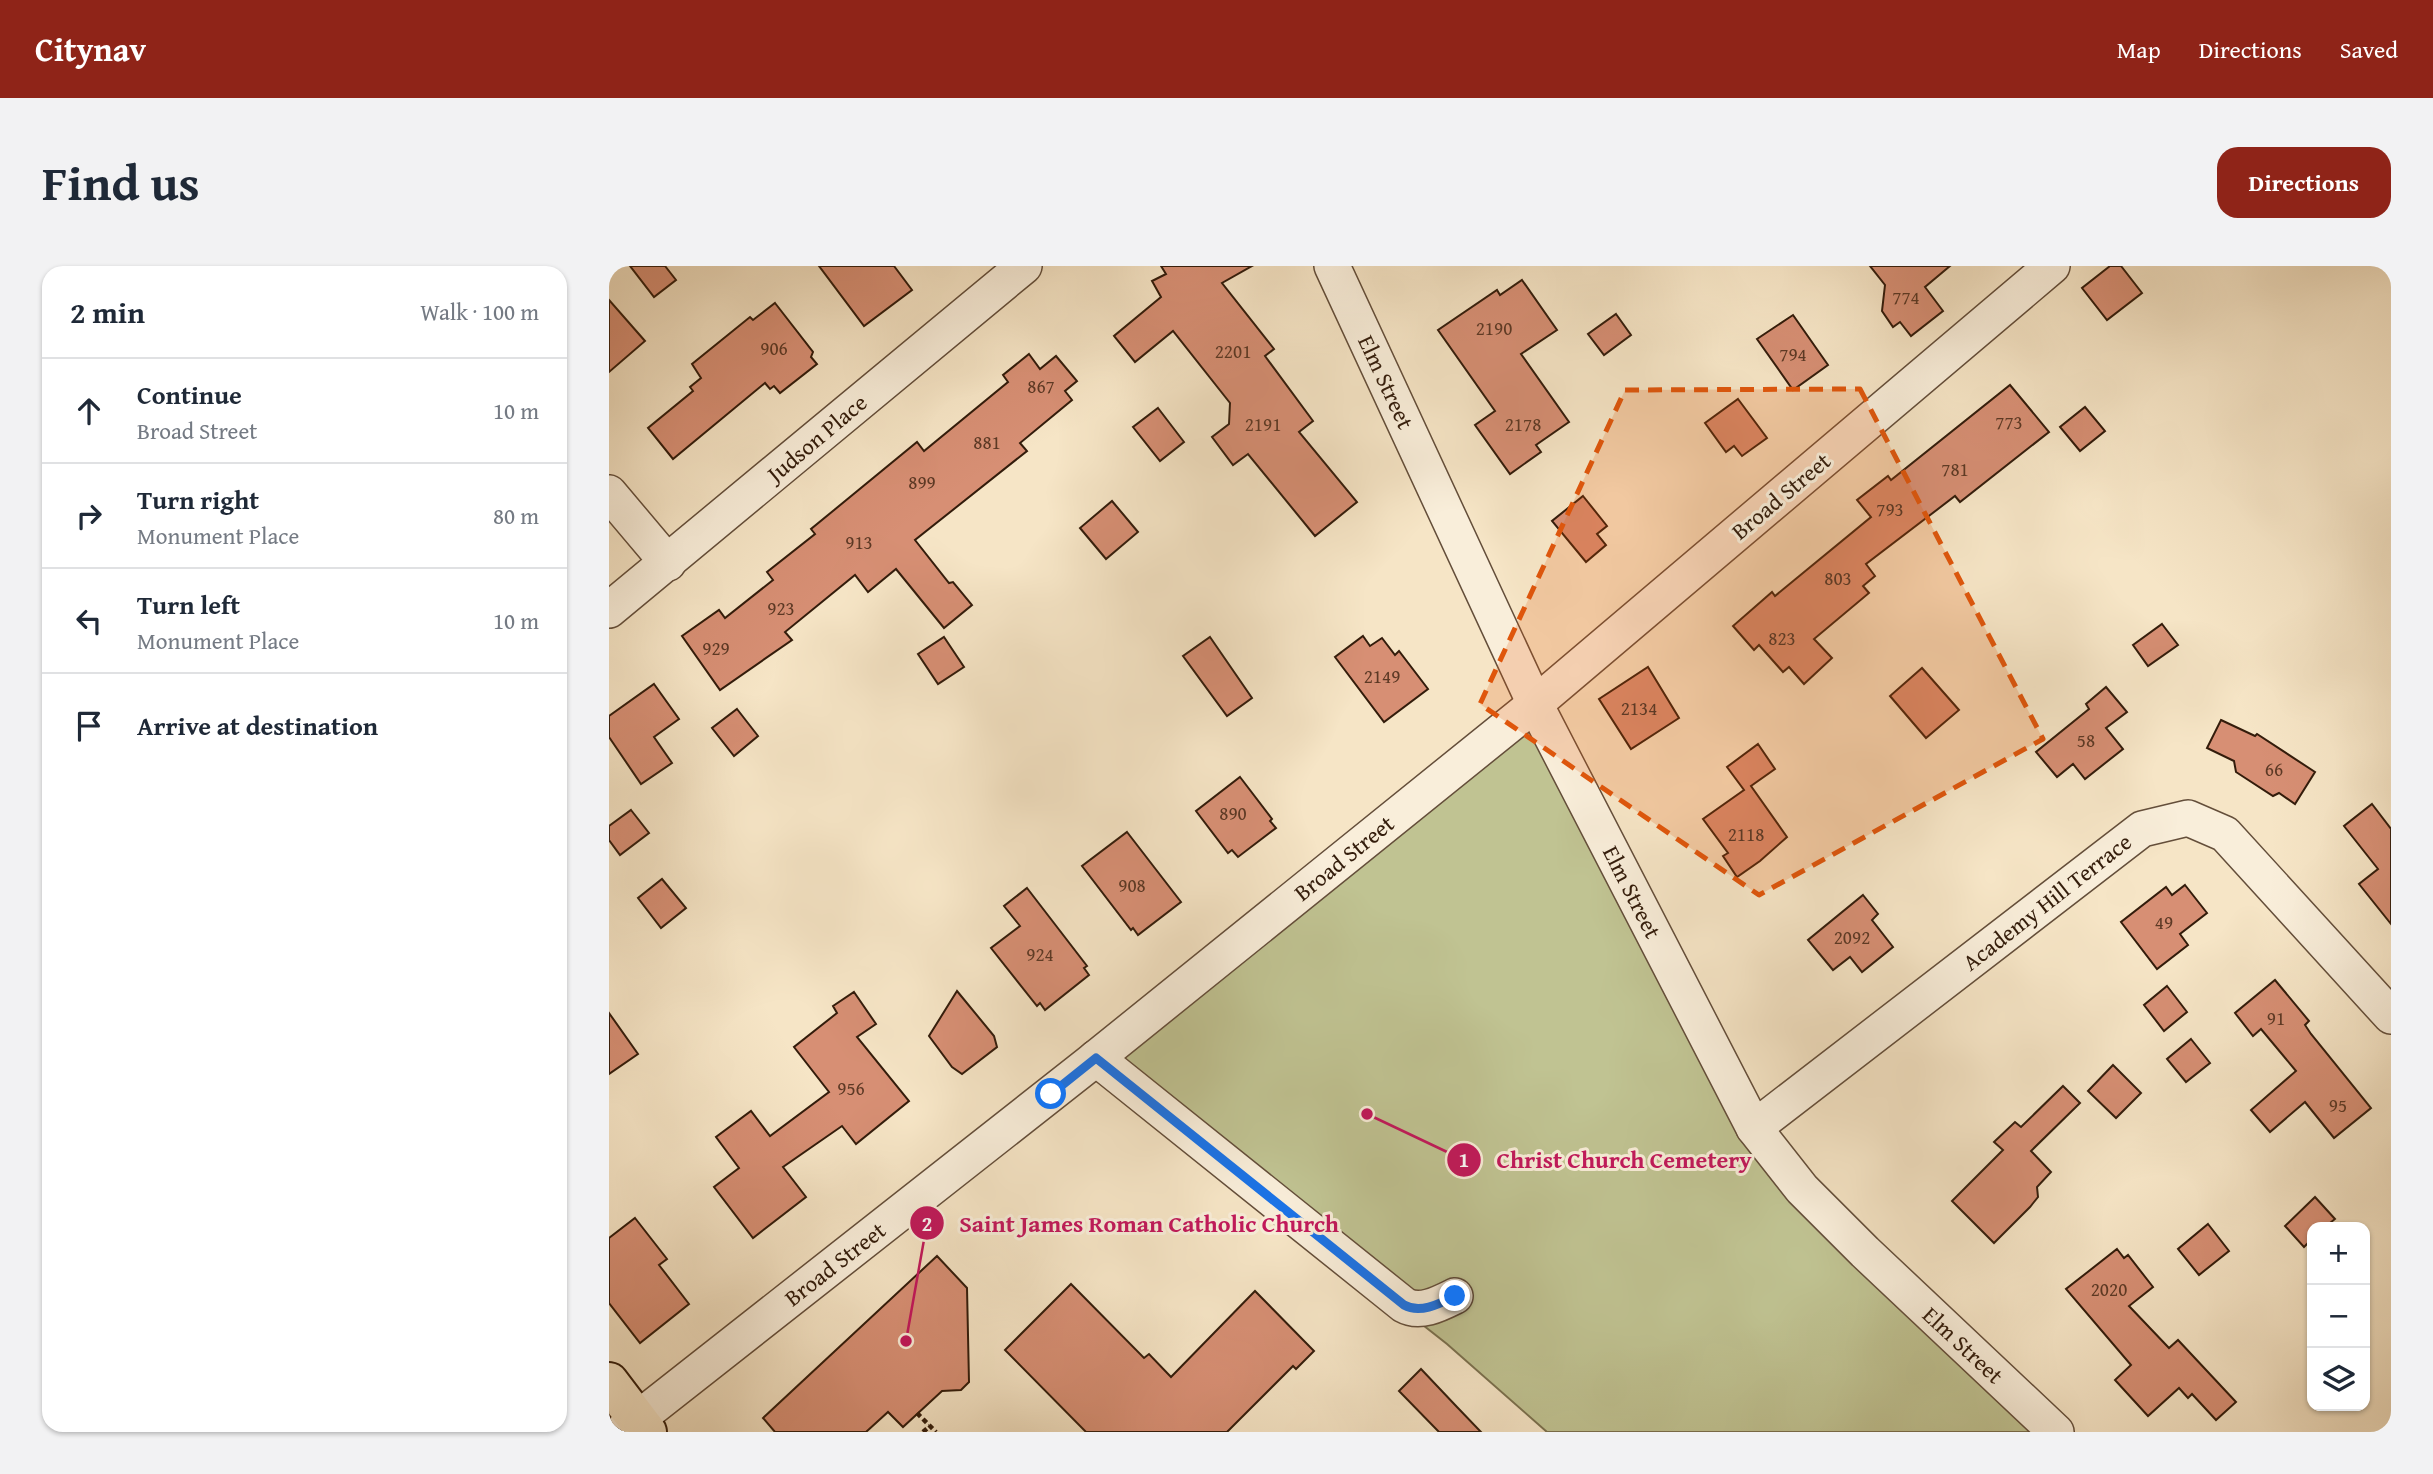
<!DOCTYPE html>
<meta charset="utf-8">
<style>
:root{--surface:#fff;--page:#f2f2f3;--text:#1f2937;--muted:#747a83;--line:#e0e1e3;--accent:#8f2418}
body{margin:0;font-family:"Gentium Book Plus",serif;background:var(--page);color:var(--text)}
.controls{position:absolute;right:21px;bottom:21px;display:grid;overflow:hidden;border-radius:14px;box-shadow:0 2px 5px #0004}
.controls button{width:63px;height:63px;display:grid;place-items:center;padding:0;border:0;border-bottom:2px solid var(--line);background:var(--surface);color:var(--text);font:35px sans-serif}
.stop{position:absolute;width:21px;height:21px;margin:-16px;border:5px solid #1a73e8;border-radius:50%;background:#fff}
.stop.end{background:#1a73e8;border-color:#fff;box-shadow:0 2px 7px #0008}
.list{margin:0;padding:0;list-style:none}
h2{display:flex;justify-content:space-between;align-items:center;height:91px;margin:0;padding:0 28px;font-size:30px}
h2 small{font-size:23px;font-weight:400;color:var(--muted)}
.list li{display:grid;grid-template-columns:46px 1fr auto;gap:21px;align-items:center;box-sizing:border-box;height:105px;padding:0 28px;border-top:2px solid var(--line)}
.list b{display:block;font-size:26px;white-space:nowrap}
.list p{margin:0;font-size:23px;white-space:nowrap;color:var(--muted)}
.list em{font-size:23px;font-style:normal;color:var(--muted)}
.icon{flex:none;width:38px;height:38px;fill:none;stroke:currentColor;stroke-width:2;stroke-linecap:round;stroke-linejoin:round}
.map{position:relative;flex:none;width:1782px;height:1166px;overflow:hidden;border-radius:21px}
header{display:flex;align-items:center;gap:42px;box-sizing:border-box;height:98px;padding:0 35px;background:var(--accent);color:#fff}
header strong{font-size:33px}
nav{display:flex;gap:38px;margin-inline-start:auto;font-size:24px}
.intro{display:flex;align-items:center;justify-content:space-between;box-sizing:border-box;height:168px;padding:0 42px}
h1{margin:0;font-size:49px}
.button{padding:18px 32px;border-radius:21px;background:var(--accent);color:#fff;font-size:24px;font-weight:700}
main{display:flex;gap:42px;padding:0 42px}
aside{flex:1;background:var(--surface);border-radius:21px;box-shadow:0 2px 5px #0004}
.map>svg:first-child{display:block}
</style>
<header>
<strong>Citynav</strong>
<nav><a>Map</a><a>Directions</a><a>Saved</a></nav>
</header>
<div class="intro"><h1>Find us</h1><a class="button">Directions</a></div>
<main>
<aside>
<h2>2 min<small>Walk · 100 m</small></h2>
<ul class="list">
<li><svg class="icon" aria-label="ahead" viewBox="0 0 24 24"><path d="M12 20V5M6 11l6-6 6 6"/></svg><div><b>Continue</b><p>Broad Street</p></div><em>10 m</em></li>
<li><svg class="icon" aria-label="right" viewBox="0 0 24 24"><path d="M7 20v-9h11M14 6l5 5-5 5"/></svg><div><b>Turn right</b><p>Monument Place</p></div><em>80 m</em></li>
<li><svg class="icon" aria-label="left" viewBox="0 0 24 24"><path d="M17 20v-9H6M10 6l-5 5 5 5"/></svg><div><b>Turn left</b><p>Monument Place</p></div><em>10 m</em></li>
<li><svg class="icon" aria-label="arrive" viewBox="0 0 24 24"><path d="M6 21V4h12l-3 4 3 4H6"/></svg><div><b>Arrive at destination</b></div></li>
</ul>
</aside>
<div class="map">
<svg width="1782" height="1166" viewBox="0 0 1782 1166">
<rect width="100%" height="100%" fill="#f6e5c6"/>
<filter id="stains"><feTurbulence type="fractalNoise" baseFrequency=".00286" numOctaves="4"/><feColorMatrix values="0 0 0 0 .2 0 0 0 0 .09 0 0 0 0 .02 0 0 0 .5 -.17"/></filter>
<radialGradient id="worn" r=".72"><stop offset=".6" stop-color="#630" stop-opacity="0"/><stop offset="1" stop-color="#630" stop-opacity=".3"/></radialGradient>
<path fill="#c0c392" stroke="#7a704e" stroke-width="2" d="M 926,438 L 1145,862 L 1447,1166 L 938,1166 L 838,1078 L 481,797 Z"/>
<g fill="#d78f74" stroke="#331c0b" stroke-width="2">
<path d="M 21,0 L 56,0 L 67,14 L 45,31 Z"/>
<path d="M 210,0 L 285,0 L 303,24 L 255,60 Z"/>
<path d="M 552,0 L 643,0 L 613,17 L 665,83 L 656,90 L 704,155 L 690,166 L 748,236 L 706,270 L 639,188 L 624,199 L 603,171 L 620,158 L 621,137 L 564,65 L 526,96 L 505,70 L 552,31 L 543,15 L 557,8 Z"/>
<path d="M 1261,0 L 1341,0 L 1316,21 L 1334,45 L 1302,70 L 1291,56 L 1284,61 L 1273,45 L 1276,19 Z"/>
<path d="M 1501,0 L 1512,0 L 1533,27 L 1498,54 L 1473,22 Z"/>
<path d="M 913,14 L 948,64 L 912,88 L 960,156 L 927,179 L 932,186 L 901,208 L 866,159 L 886,145 L 829,64 L 888,24 L 891,29 Z"/>
<path d="M 0,34 L 36,75 L 0,106 Z"/>
<path d="M 166,37 L 204,86 L 202,91 L 208,98 L 171,127 L 165,120 L 161,123 L 156,117 L 64,193 L 39,162 L 84,125 L 81,121 L 92,112 L 83,98 L 141,51 L 144,54 Z"/>
<path d="M 1007,48 L 1022,69 L 995,89 L 979,68 Z"/>
<path d="M 1184,49 L 1219,99 L 1184,124 L 1148,73 Z"/>
<path d="M 420,88 L 431,103 L 447,90 L 468,115 L 456,125 L 463,134 L 411,177 L 418,185 L 306,274 L 340,317 L 344,316 L 363,339 L 335,362 L 287,303 L 259,326 L 246,309 L 176,366 L 183,374 L 111,424 L 73,370 L 110,344 L 116,352 L 164,314 L 158,306 L 206,268 L 202,263 L 308,176 L 315,185 L 399,116 L 394,109 Z"/>
<path d="M 1401,119 L 1440,166 L 1351,236 L 1346,230 L 1257,298 L 1266,310 L 1254,320 L 1260,327 L 1205,373 L 1223,392 L 1195,418 L 1180,401 L 1174,406 L 1150,379 L 1145,384 L 1124,360 L 1163,326 L 1166,330 L 1262,251 L 1248,234 L 1279,210 L 1282,214 Z"/>
<path d="M 1129,133 L 1158,172 L 1133,190 L 1125,180 L 1117,186 L 1096,157 Z"/>
<path d="M 1476,141 L 1496,165 L 1471,185 L 1451,161 Z"/>
<path d="M 549,142 L 575,176 L 551,195 L 524,161 Z"/>
<path d="M 974,230 L 998,260 L 988,268 L 997,279 L 977,296 L 943,255 Z"/>
<path d="M 503,235 L 529,266 L 497,293 L 471,262 Z"/>
<path d="M 1553,358 L 1569,379 L 1539,400 L 1524,379 Z"/>
<path d="M 754,370 L 761,380 L 773,372 L 786,389 L 790,385 L 819,423 L 775,456 L 726,391 Z"/>
<path d="M 335,371 L 355,401 L 329,418 L 309,388 Z"/>
<path d="M 601,371 L 643,432 L 618,450 L 574,390 Z"/>
<path d="M 1039,401 L 1070,452 L 1022,483 L 990,433 Z"/>
<path d="M 1313,402 L 1350,444 L 1317,472 L 1281,430 Z"/>
<path d="M 45,418 L 70,453 L 45,471 L 63,497 L 32,518 L 0,471 L 0,450 Z"/>
<path d="M 1497,421 L 1518,446 L 1497,462 L 1514,483 L 1476,513 L 1464,498 L 1448,511 L 1427,486 L 1480,443 L 1477,438 Z"/>
<path d="M 128,443 L 149,470 L 125,490 L 103,462 Z"/>
<path d="M 1612,454 L 1646,470 L 1648,468 L 1706,506 L 1686,538 L 1670,527 L 1664,530 L 1627,506 L 1625,495 L 1598,482 Z"/>
<path d="M 1149,478 L 1166,503 L 1142,520 L 1178,571 L 1151,595 L 1128,611 L 1114,590 L 1119,587 L 1094,553 L 1135,524 L 1118,501 Z"/>
<path d="M 631,511 L 663,553 L 661,555 L 667,562 L 629,591 L 623,584 L 619,587 L 587,545 Z"/>
<path d="M 1763,538 L 1782,563 L 1782,658 L 1750,618 L 1769,603 L 1735,560 Z"/>
<path d="M 22,544 L 40,567 L 11,589 L 0,574 L 0,560 Z"/>
<path d="M 518,566 L 572,636 L 529,669 L 524,662 L 522,664 L 473,600 Z"/>
<path d="M 53,613 L 77,642 L 52,662 L 29,632 Z"/>
<path d="M 1576,619 L 1598,647 L 1571,668 L 1579,679 L 1548,703 L 1512,656 L 1557,621 L 1563,629 Z"/>
<path d="M 418,622 L 478,700 L 475,702 L 480,709 L 436,744 L 431,737 L 428,740 L 382,682 L 411,660 L 395,640 Z"/>
<path d="M 1254,629 L 1269,648 L 1263,654 L 1284,681 L 1253,706 L 1241,691 L 1224,704 L 1199,674 Z"/>
<path d="M 1666,714 L 1700,755 L 1696,759 L 1702,768 L 1762,842 L 1725,872 L 1696,836 L 1661,866 L 1642,844 L 1687,805 L 1652,763 L 1644,770 L 1626,747 Z"/>
<path d="M 1558,720 L 1578,746 L 1555,765 L 1535,739 Z"/>
<path d="M 348,725 L 385,770 L 388,781 L 353,808 L 343,801 L 320,770 Z"/>
<path d="M 245,726 L 267,758 L 248,771 L 300,835 L 247,878 L 233,860 L 174,901 L 197,931 L 144,972 L 105,921 L 130,902 L 107,871 L 142,845 L 161,870 L 220,826 L 185,781 L 228,747 L 224,740 Z"/>
<path d="M 0,747 L 29,788 L 0,808 Z"/>
<path d="M 1582,773 L 1601,797 L 1577,816 L 1558,793 Z"/>
<path d="M 1504,799 L 1532,827 L 1507,852 L 1479,825 Z"/>
<path d="M 1454,820 L 1471,837 L 1422,885 L 1442,906 L 1428,921 L 1429,931 L 1421,941 L 1385,977 L 1343,935 L 1394,884 L 1385,876 L 1406,856 L 1412,861 Z"/>
<path d="M 1706,931 L 1726,953 L 1716,961 L 1703,961 L 1703,973 L 1695,981 L 1676,960 Z"/>
<path d="M 26,952 L 58,993 L 50,999 L 80,1038 L 31,1077 L 0,1037 L 0,972 Z"/>
<path d="M 1599,958 L 1620,985 L 1590,1009 L 1569,983 Z"/>
<path d="M 1508,983 L 1515,992 L 1519,989 L 1544,1021 L 1520,1040 L 1560,1082 L 1569,1074 L 1627,1136 L 1607,1154 L 1583,1128 L 1579,1132 L 1570,1122 L 1539,1150 L 1506,1114 L 1522,1099 L 1457,1023 Z"/>
<path d="M 328,990 L 358,1022 L 360,1116 L 352,1124 L 333,1125 L 294,1161 L 279,1146 L 257,1166 L 166,1166 L 154,1152 Z"/>
<path d="M 462,1018 L 535,1092 L 540,1088 L 562,1111 L 646,1025 L 705,1085 L 687,1103 L 684,1100 L 618,1166 L 477,1166 L 396,1084 Z"/>
<path d="M 812,1103 L 848,1141 L 872,1166 L 830,1166 L 790,1125 Z"/>
</g>
<g fill="none" stroke-linecap="round" stroke-linejoin="round">
<g stroke="#644e3a" stroke-width="38">
<g id="street">
<path d="M 723,0 L 926,438 L 1145,862 L 1193,923 L 1256,986 L 1447,1166"/>
<path d="M 0,227 L 59,297"/>
<path d="M 0,344 L 415,0"/>
<path d="M 487,792 L 795,1039 C 811,1048 830,1038 846,1030"/>
<path d="M 1145,862 L 1533,563 L 1579,552 L 1616,568 L 1782,750"/>
<path d="M 12,1166 L 481,797 L 926,438 L 1443,0"/>
</g>
</g>
<g stroke="#331c0b" stroke-width="42">
<path id="primary" d="M 0,1116 L 38,1166"/>
</g>
<g stroke="#331c0b" stroke-width="4.5" stroke-dasharray="5 3.5" stroke-linecap="butt">
<path d="M 308,1147 L 327,1166"/>
<path d="M 314,1166 L 321,1160"/>
</g>
<use href="#street" stroke="#f9eeda" stroke-width="35"/>
<use href="#primary" stroke="#f6e5c6" stroke-width="38"/>
</g>
<g fill="none" stroke-linecap="round" stroke-linejoin="round">
<path stroke="#1a73e8" stroke-width="9" d="M 442,828 L 487,792 L 795,1039 C 811,1048 830,1038 846,1030"/>
</g>
<path fill="#df560c" fill-opacity="0.2" stroke="#df560c" stroke-width="5" stroke-dasharray="14 9" stroke-linejoin="round" d="M 1251,123 L 1434,473 L 1150,629 L 871,438 L 1016,124 Z"/>
<g text-anchor="middle" stroke-width="6" stroke-linejoin="round" paint-order="stroke">
<g font-size="19" fill="#5c3925">
<text x="1297" y="38">774</text>
<text x="885" y="69">2190</text>
<text x="165" y="89">906</text>
<text x="624" y="92">2201</text>
<text x="1184" y="95">794</text>
<text x="432" y="127">867</text>
<text x="1400" y="163">773</text>
<text x="654" y="165">2191</text>
<text x="914" y="165">2178</text>
<text x="378" y="183">881</text>
<text x="1346" y="210">781</text>
<text x="313" y="223">899</text>
<text x="1281" y="250">793</text>
<text x="250" y="283">913</text>
<text x="1229" y="319">803</text>
<text x="172" y="349">923</text>
<text x="1173" y="379">823</text>
<text x="107" y="389">929</text>
<text x="773" y="417">2149</text>
<text x="1030" y="449">2134</text>
<text x="1477" y="481">58</text>
<text x="1665" y="510">66</text>
<text x="624" y="554">890</text>
<text x="1137" y="575">2118</text>
<text x="523" y="626">908</text>
<text x="1555" y="663">49</text>
<text x="1243" y="678">2092</text>
<text x="431" y="695">924</text>
<text x="1667" y="759">91</text>
<text x="242" y="829">956</text>
<text x="1729" y="846">95</text>
<text x="1500" y="1030">2020</text>
</g>
<g font-size="23" fill="#331c0b" stroke="#f9eeda">
<text transform="translate(777 116) rotate(65)" y="8">Elm Street</text>
<text transform="translate(208 172) rotate(-40)" y="8">Judson Place</text>
<text transform="translate(1172 230) rotate(-40)" y="8">Broad Street</text>
<text transform="translate(735 592) rotate(-39)" y="8">Broad Street</text>
<text transform="translate(1023 626) rotate(63)" y="8">Elm Street</text>
<text transform="translate(1438 636) rotate(-38)" y="8">Academy Hill Terrace</text>
<text transform="translate(226 998) rotate(-38)" y="8">Broad Street</text>
<text transform="translate(1354 1079) rotate(43)" y="8">Elm Street</text>
</g>
</g>
<path fill="none" stroke="#c2185b" stroke-width="2.5" d="M758 848L855 894M297 1075L318 957"/>
<g fill="#c2185b" stroke="#f9eeda" stroke-width="2.5">
<circle cx="758" cy="848" r="7"/>
<circle cx="297" cy="1075" r="7"/>
<circle cx="855" cy="894" r="18"/>
<circle cx="318" cy="957" r="18"/>
</g>
<g font-size="21" text-anchor="middle" font-weight="bold" fill="#fff">
<text x="855" y="901">1</text>
<text x="318" y="965">2</text>
</g>
<g font-size="24" text-anchor="middle" font-weight="bold" fill="#c2185b" stroke="#f9eeda" stroke-width="6" stroke-linejoin="round" paint-order="stroke">
<text x="1015" y="902">Christ Church Cemetery</text>
<text x="540" y="966">Saint James Roman Catholic Church</text>
</g>
<rect width="100%" height="100%" filter="url(#stains)"/>
<rect width="100%" height="100%" fill="url(#worn)"/>
</svg>
<div class="controls">
<button>+</button>
<button>−</button>
<button><svg class="icon" aria-label="layers" viewBox="0 0 24 24"><path d="M12 4l9 5-9 5-9-5zM3 14l9 5 9-5"/></svg></button>
</div>
<div class="stop" style="left:442px;top:828px"></div>
<div class="stop end" style="left:846px;top:1030px"></div>
</div>
</main>
